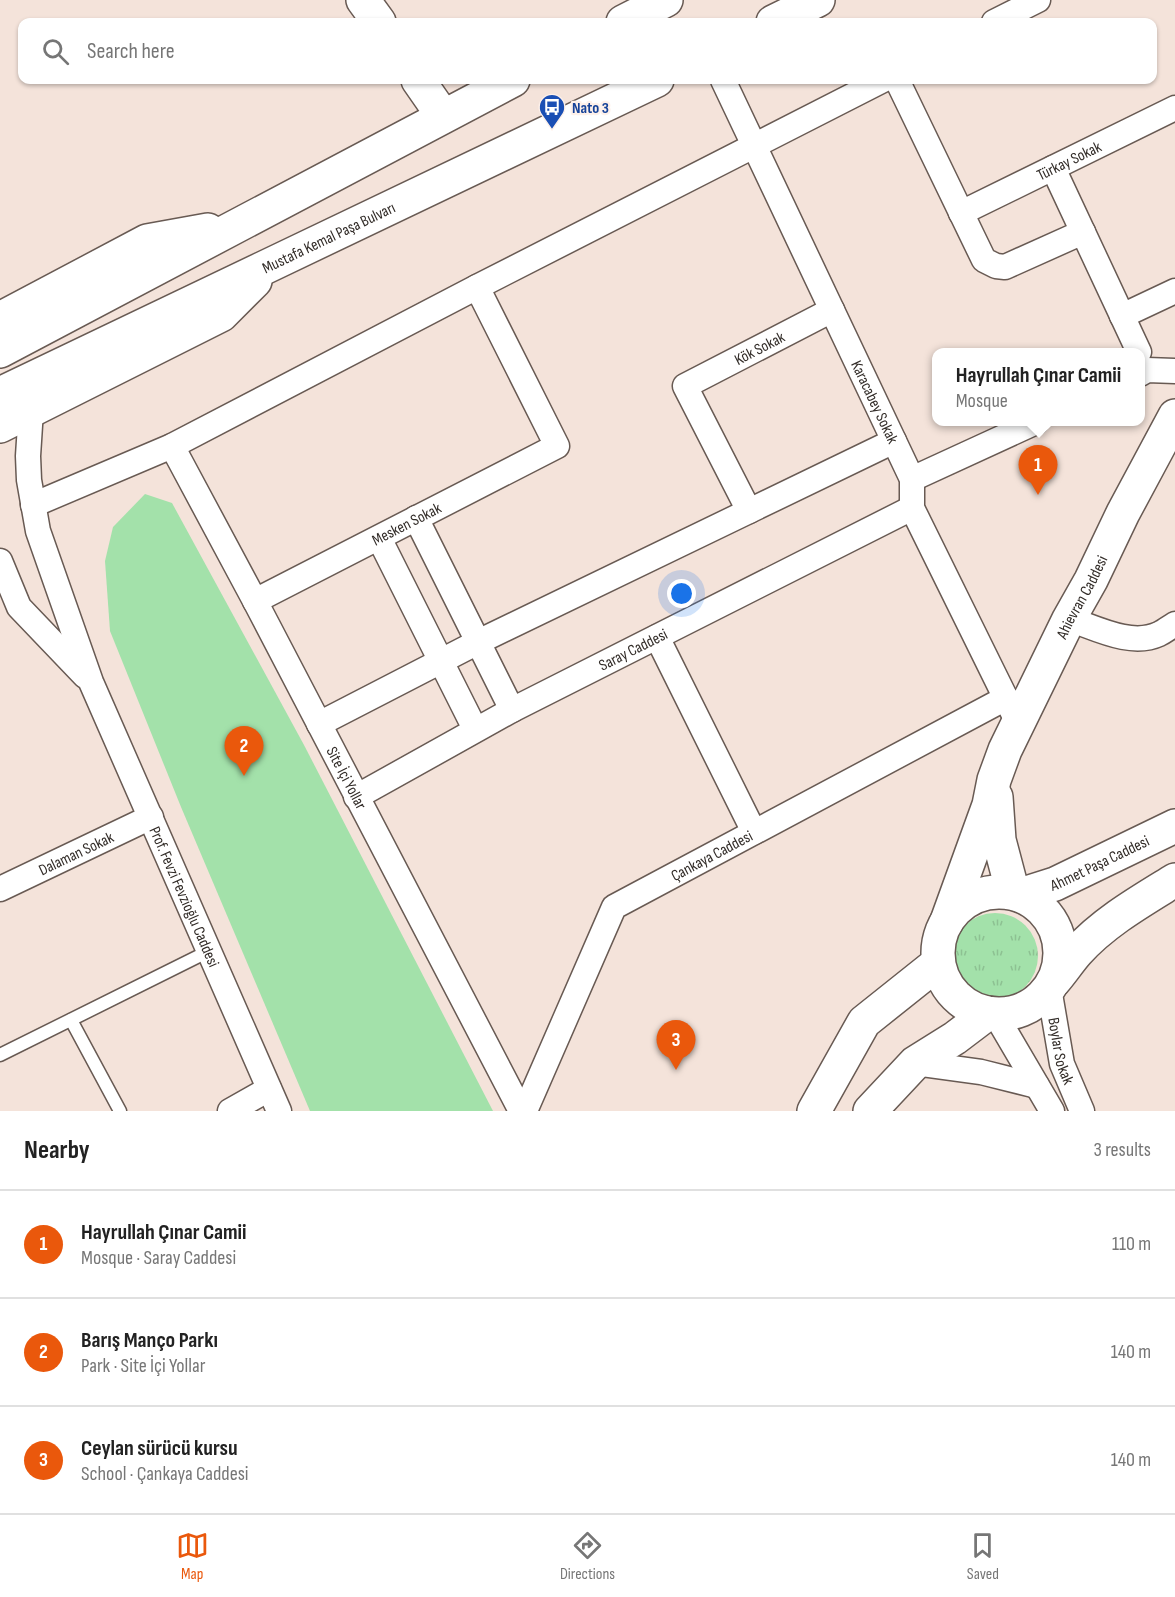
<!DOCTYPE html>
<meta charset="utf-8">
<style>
:root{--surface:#fff;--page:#f6f6f6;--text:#222;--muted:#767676;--line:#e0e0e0;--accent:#ea580c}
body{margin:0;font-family:"Sofia Sans Condensed",sans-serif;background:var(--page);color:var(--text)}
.you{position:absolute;left:682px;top:594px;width:21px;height:21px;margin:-15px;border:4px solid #fff;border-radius:50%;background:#1a73e8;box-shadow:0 0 0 9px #1a73e833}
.badge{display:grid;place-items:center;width:39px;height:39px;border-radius:50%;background:var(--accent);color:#fff;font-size:20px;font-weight:700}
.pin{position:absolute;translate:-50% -50px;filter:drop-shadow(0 2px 3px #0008)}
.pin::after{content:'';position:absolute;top:32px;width:21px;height:18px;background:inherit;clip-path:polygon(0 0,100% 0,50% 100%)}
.popup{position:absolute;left:932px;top:348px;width:213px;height:78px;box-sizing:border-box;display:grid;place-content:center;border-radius:12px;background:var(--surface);filter:drop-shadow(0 2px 4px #0005);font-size:20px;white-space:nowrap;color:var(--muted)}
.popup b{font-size:22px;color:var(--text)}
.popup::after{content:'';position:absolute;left:50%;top:100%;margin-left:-12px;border:12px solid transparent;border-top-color:var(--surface)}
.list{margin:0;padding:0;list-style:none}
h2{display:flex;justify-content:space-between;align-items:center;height:78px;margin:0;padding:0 24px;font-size:26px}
h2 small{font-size:20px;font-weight:400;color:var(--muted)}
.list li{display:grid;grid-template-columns:39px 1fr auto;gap:18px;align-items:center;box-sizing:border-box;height:108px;padding:0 24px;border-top:2px solid var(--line)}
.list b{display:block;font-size:22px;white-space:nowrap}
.list p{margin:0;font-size:20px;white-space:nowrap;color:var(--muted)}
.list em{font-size:20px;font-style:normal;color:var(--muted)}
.icon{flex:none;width:33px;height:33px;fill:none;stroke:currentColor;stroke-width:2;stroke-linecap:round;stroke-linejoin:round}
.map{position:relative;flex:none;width:1175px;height:1111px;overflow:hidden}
.search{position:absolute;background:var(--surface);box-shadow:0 2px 4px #0004;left:18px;right:18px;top:18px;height:66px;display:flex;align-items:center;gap:15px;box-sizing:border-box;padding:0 21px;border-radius:12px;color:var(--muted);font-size:22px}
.sheet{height:402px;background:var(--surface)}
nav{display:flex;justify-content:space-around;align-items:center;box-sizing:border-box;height:84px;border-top:2px solid var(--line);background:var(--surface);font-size:16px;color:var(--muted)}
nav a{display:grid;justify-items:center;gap:3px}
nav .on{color:var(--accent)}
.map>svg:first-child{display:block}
</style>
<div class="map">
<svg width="1175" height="1111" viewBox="0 0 1175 1111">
<defs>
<pattern id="grass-tufts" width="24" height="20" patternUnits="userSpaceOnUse" patternTransform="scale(1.5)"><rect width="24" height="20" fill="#a3e1aa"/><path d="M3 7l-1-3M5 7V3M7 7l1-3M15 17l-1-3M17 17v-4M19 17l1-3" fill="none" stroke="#8dc192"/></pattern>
</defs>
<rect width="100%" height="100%" fill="#f4e3da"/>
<circle fill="url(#grass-tufts)" cx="995" cy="956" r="43"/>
<path fill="#a3e1aa" d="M 145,494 L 172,503 L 304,745 L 493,1111 L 310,1111 L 181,807 L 110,631 L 105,561 L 113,527 Z"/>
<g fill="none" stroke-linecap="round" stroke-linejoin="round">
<g stroke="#685a53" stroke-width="15">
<g id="lane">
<path d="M 71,1020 L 120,1111"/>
<path d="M 0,1055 L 209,951"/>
</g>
</g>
<g stroke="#685a53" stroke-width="27">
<g id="street">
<path d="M 994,22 L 1038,0"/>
<path id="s1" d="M 723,80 L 912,479 L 912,508 L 1018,723"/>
<path d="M 897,80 L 984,260 L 996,266 L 1005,267 L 1083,232"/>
<path d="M 1053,168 L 1139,352"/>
<path id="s2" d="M 961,213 L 1175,108"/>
<path d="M 1122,316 L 1175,291"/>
<path d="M 1140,374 L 1147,370 L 1175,371"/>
<path id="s3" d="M 31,410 L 28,456 L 29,480 L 38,531 L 91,682 L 279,1111"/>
<path id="s4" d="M 172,446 L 255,601 L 521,1111"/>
<path d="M 912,479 L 1036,422"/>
<path d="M 33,505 L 172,446 L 477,287 L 883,80"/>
<path id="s5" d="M 749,511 L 685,386 L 832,310"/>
<path d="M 416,518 L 512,710"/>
<path d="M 379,538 L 475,729"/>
<path d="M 0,561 L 19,607 L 85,676"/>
<path id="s6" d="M 255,601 L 557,446 L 477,287"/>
<path d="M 1069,619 C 1096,628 1131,647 1159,634 C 1165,631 1170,627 1175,624"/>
<path d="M 657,637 L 754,832"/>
<path d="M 319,724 L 478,642 L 894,441"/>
<path id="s7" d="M 356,797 L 512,710 L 912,508"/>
<path id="s8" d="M 0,889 L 151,817"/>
<path id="s9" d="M 1049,988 L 1062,1064 L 1082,1111"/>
<path d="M 995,1014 L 1052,1111"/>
<path d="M 915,1063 L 981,1072 L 1037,1086"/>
<path d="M 230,1111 L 269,1089"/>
<path id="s10" d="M 525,1111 L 614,907 L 1006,698"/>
</g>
</g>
<g stroke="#685a53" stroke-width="36">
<g id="secondary">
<path d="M 363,0 L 379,22"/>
<path d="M 418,80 L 443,116"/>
<path d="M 996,797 L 999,840 L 1013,893"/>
<circle cx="999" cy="953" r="61"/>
<path id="s11" d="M 1020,895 L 1055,884 L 1175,826"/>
<path id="s12" d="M 947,921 L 989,805 L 994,780 L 1005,750 L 1069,619 L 1091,580 L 1123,513 L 1175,416"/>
<path d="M 1054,981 C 1062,972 1069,961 1077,952 C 1104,922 1141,901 1175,880"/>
<path d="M 814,1111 L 864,1022 L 938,963"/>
<path d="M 870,1111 L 915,1063 L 955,1038 L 988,1013"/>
</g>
</g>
<g stroke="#685a53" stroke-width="36">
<g id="highway">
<path d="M 623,22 L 666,0"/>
<path d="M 773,22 L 818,0"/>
<path d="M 0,319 L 147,241 L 208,230"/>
<path d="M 0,351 L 513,80"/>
<path id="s13" d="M 0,394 L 657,80"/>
<path d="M 0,426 L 221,315 L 255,281"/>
</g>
</g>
<use href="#lane" stroke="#fff" stroke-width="12"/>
<use href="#street" stroke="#fff" stroke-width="24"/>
<use href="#secondary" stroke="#fff" stroke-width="33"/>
<use href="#highway" stroke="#fff" stroke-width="33"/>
</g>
<defs>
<g id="bus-pin" transform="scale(1.35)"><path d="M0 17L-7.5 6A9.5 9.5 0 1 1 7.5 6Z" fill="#1a4fb4" stroke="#fef1ea"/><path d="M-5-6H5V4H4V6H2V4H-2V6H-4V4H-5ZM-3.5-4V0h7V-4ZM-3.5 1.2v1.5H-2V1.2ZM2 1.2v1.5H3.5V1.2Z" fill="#fff"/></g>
</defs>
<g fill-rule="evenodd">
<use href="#bus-pin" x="552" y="107"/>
</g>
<g text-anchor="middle" stroke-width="4.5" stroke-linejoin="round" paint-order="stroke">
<g font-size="16" font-weight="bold" fill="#164399" stroke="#fef1ea" text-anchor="start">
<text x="572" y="113">Nato 3</text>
</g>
<g font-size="16" fill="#322c28" stroke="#fef1ea">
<text dy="6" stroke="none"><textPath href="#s2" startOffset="120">Türkay Sokak</textPath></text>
<text dy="6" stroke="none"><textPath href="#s13" startOffset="364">Mustafa Kemal Paşa Bulvarı</textPath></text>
<text dy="6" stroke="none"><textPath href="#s5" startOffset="224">Kök Sokak</textPath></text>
<text dy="6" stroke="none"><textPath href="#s1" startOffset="356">Karacabey Sokak</textPath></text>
<text dy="6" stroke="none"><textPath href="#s6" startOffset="170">Mesken Sokak</textPath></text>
<text dy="6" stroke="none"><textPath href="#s12" startOffset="352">Ahievran Caddesi</textPath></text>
<text dy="6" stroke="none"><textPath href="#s7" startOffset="314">Saray Caddesi</textPath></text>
<text dy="6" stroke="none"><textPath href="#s4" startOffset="375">Site İçi Yollar</textPath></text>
<text dy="6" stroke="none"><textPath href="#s8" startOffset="84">Dalaman Sokak</textPath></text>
<text dy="6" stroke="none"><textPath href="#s10" startOffset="333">Çankaya Caddesi</textPath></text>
<text dy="6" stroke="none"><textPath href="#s11" startOffset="86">Ahmet Paşa Caddesi</textPath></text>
<text dy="6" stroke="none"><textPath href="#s3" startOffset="516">Prof. Fevzi Fevzioğlu Caddesi</textPath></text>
<text dy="6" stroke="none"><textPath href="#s9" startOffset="64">Boylar Sokak</textPath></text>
</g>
</g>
</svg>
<div class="you"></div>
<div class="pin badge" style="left:1038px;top:495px">1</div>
<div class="popup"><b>Hayrullah Çınar Camii</b>Mosque</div>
<div class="pin badge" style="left:244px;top:776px">2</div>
<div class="pin badge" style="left:676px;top:1070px">3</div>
<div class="search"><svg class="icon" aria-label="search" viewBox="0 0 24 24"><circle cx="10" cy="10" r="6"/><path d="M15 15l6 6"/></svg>Search here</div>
</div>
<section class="sheet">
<h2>Nearby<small>3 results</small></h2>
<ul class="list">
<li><span class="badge">1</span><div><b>Hayrullah Çınar Camii</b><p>Mosque · Saray Caddesi</p></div><em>110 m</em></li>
<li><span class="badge">2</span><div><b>Barış Manço Parkı</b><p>Park · Site İçi Yollar</p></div><em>140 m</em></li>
<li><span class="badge">3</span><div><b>Ceylan sürücü kursu</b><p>School · Çankaya Caddesi</p></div><em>140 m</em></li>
</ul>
</section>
<nav>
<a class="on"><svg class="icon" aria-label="map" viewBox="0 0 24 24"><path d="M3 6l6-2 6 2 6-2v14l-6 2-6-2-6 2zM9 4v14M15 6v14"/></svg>Map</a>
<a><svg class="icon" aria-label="directions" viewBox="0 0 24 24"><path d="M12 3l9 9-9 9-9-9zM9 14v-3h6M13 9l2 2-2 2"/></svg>Directions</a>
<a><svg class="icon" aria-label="saved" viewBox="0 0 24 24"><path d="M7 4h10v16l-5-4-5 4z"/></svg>Saved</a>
</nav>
